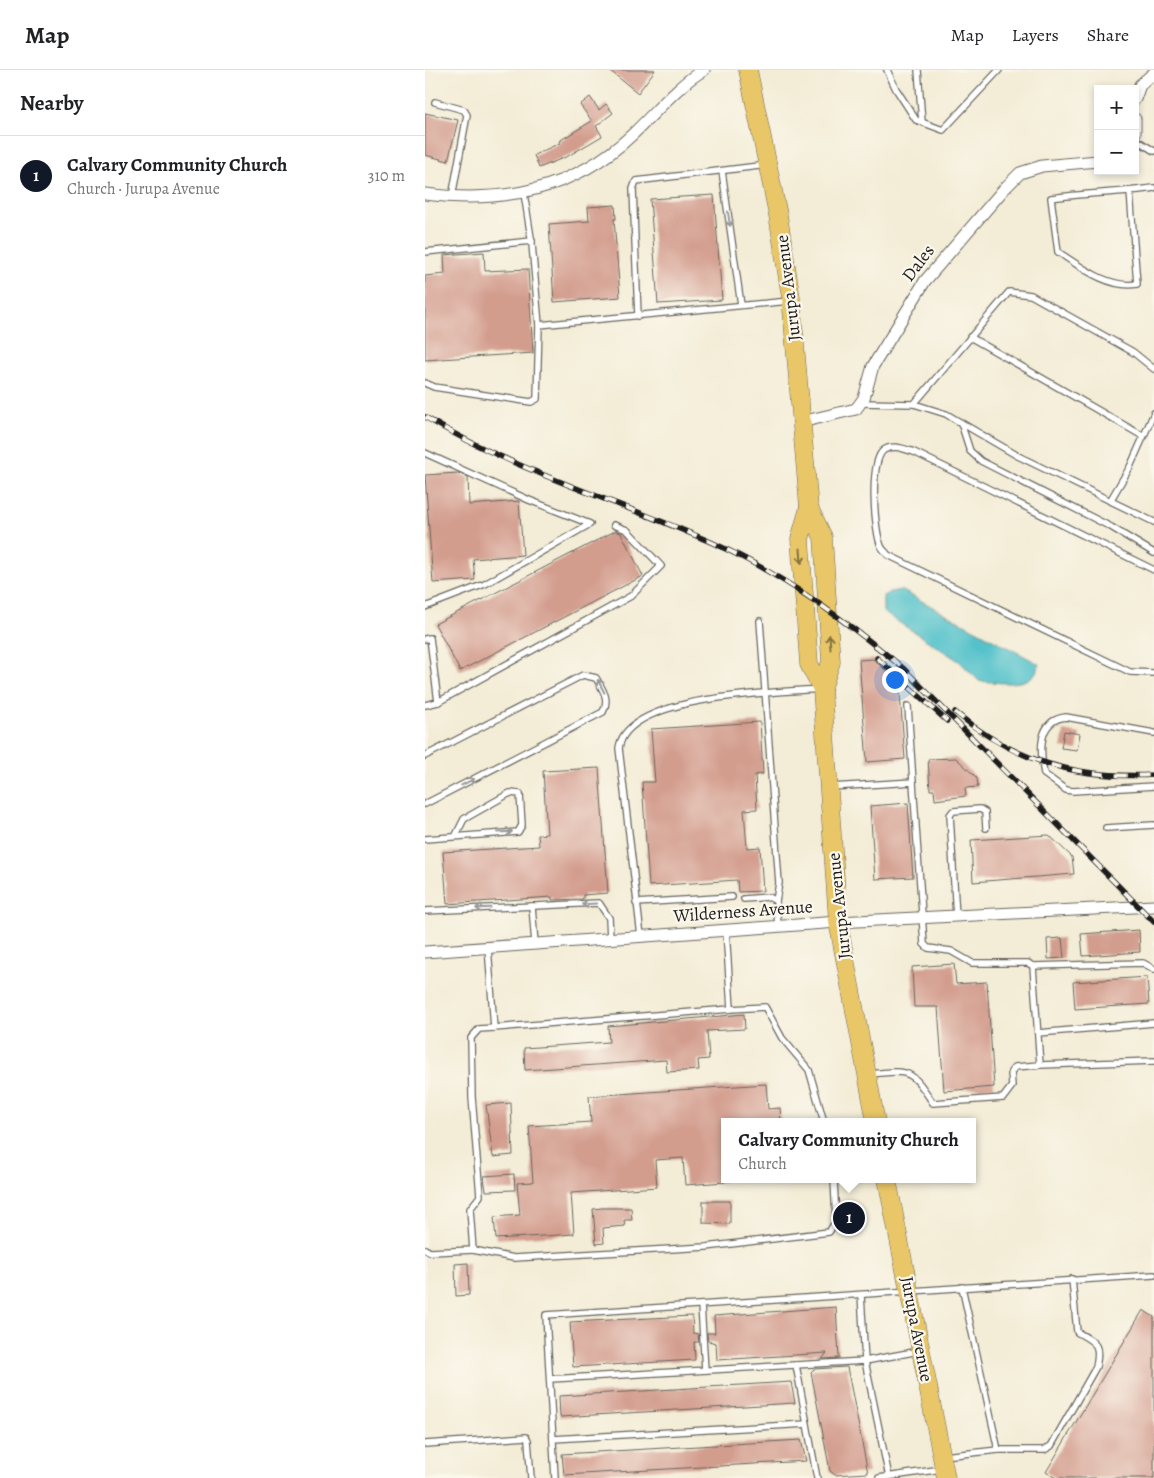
<!DOCTYPE html>
<meta charset="utf-8">
<style>
:root{--surface:#fff;--page:#f2f2f2;--text:#202124;--muted:#757577;--line:#e0e0e0;--accent:#111827}
body{margin:0;font-family:Alegreya,serif;background:var(--page);color:var(--text)}
.controls{position:absolute;right:15px;top:15px;display:grid;overflow:hidden;border-radius:0px;box-shadow:0 2px 8px #0003}
.controls button{width:45px;height:45px;display:grid;place-items:center;padding:0;border:0;border-bottom:1px solid var(--line);background:var(--surface);color:var(--text);font:25px sans-serif}
.you{position:absolute;left:469px;top:609px;width:18px;height:18px;margin:-12px;border:4px solid #fff;border-radius:50%;background:#1a73e8;box-shadow:0 0 0 8px #1a73e833}
.badge{display:grid;place-items:center;width:32px;height:32px;border-radius:50%;background:var(--accent);color:#fff;font-size:16px;font-weight:700}
.pin{position:absolute;translate:-50% -50%;border:2px solid #fff;box-shadow:0 1px 5px #0006}
.popup{position:absolute;left:296px;top:1048px;width:255px;height:65px;box-sizing:border-box;display:grid;place-content:center;border-radius:0px;background:var(--surface);filter:drop-shadow(0 1px 4px #0005);font-size:16px;white-space:nowrap;color:var(--muted)}
.popup b{font-size:19px;color:var(--text)}
.popup::after{content:'';position:absolute;left:50%;top:100%;margin-left:-10px;border:10px solid transparent;border-top-color:var(--surface)}
.list{margin:0;padding:0;list-style:none}
h2{display:flex;justify-content:space-between;align-items:center;height:65px;margin:0;padding:0 20px;font-size:21px}
h2 small{font-size:16px;font-weight:400;color:var(--muted)}
.list li{display:grid;grid-template-columns:32px 1fr auto;gap:15px;align-items:center;box-sizing:border-box;height:80px;padding:0 20px;border-top:1px solid var(--line)}
.list b{display:block;font-size:19px;white-space:nowrap}
.list p{margin:0;font-size:16px;white-space:nowrap;color:var(--muted)}
.list em{font-size:16px;font-style:normal;color:var(--muted)}
.map{position:relative;flex:none;width:729px;height:1408px;overflow:hidden}
header{display:flex;align-items:center;gap:30px;box-sizing:border-box;height:70px;padding:0 25px;background:var(--surface);border-bottom:1px solid var(--line)}
header strong{font-size:24px}
nav{display:flex;gap:28px;margin-inline-start:auto;font-size:18px}
main{display:flex}
aside{flex:1;background:var(--surface)}
.map>svg:first-child{display:block}
</style>
<header>
<strong>Map</strong>
<nav><a>Map</a><a>Layers</a><a>Share</a></nav>
</header>
<main>
<aside>
<h2>Nearby<small></small></h2>
<ul class="list">
<li><span class="badge">1</span><div><b>Calvary Community Church</b><p>Church · Jurupa Avenue</p></div><em>310 m</em></li>
</ul>
</aside>
<div class="map">
<svg width="729" height="1408" viewBox="0 0 729 1408">
<rect width="100%" height="100%" fill="#fbf7ec"/>
<filter id="ink" filterUnits="userSpaceOnUse"><feTurbulence type="fractalNoise" baseFrequency=".02" numOctaves="2"/><feDisplacementMap in="SourceGraphic" scale="10" xChannelSelector="R" yChannelSelector="G"/><feConvolveMatrix kernelMatrix="1 2 1 2 8 2 1 2 1" color-interpolation-filters="sRGB"/></filter>
<filter id="wash" filterUnits="userSpaceOnUse"><feTurbulence type="fractalNoise" baseFrequency=".0096" numOctaves="4" result="noise"/><feDisplacementMap in="SourceGraphic" scale="20" xChannelSelector="R" yChannelSelector="G"/><feGaussianBlur stdDeviation="1.12" result="paint"/><feColorMatrix in="noise" values="0 0 0 0 0 0 0 0 0 0 0 0 0 0 0 0 0 1.4 0 .05"/><feComposite in="paint" operator="in"/></filter>
<g filter="url(#wash)">
<rect width="100%" height="100%" fill="#f3ecd6"/>
<path fill="#55c2cb" stroke="#386f74" d="M 476,520 L 614,594 C 609,620 574,612 554,611 L 534,591 L 458,542 L 458,526 L 465,522 Z"/>
<g id="blocks">
<g fill="#d39d8e">
<path d="M 184,0 L 230,0 L 213,23 Z"/>
<path d="M 165,27 L 174,40 L 181,34 L 188,43 L 171,56 L 177,66 L 143,86 L 114,98 L 109,85 L 135,73 L 134,71 L 167,51 L 155,35 Z"/>
<path d="M 0,43 L 33,50 L 23,91 L 0,85 Z"/>
<path d="M 289,125 L 297,230 L 233,234 L 225,129 Z"/>
<path d="M 190,135 L 191,149 L 189,149 L 195,227 L 129,232 L 124,154 L 164,151 L 163,137 Z"/>
<path d="M 59,182 L 60,201 L 103,199 L 108,283 L 0,290 L 0,206 L 20,204 L 19,185 Z"/>
<path d="M 33,403 L 43,407 L 44,435 L 94,431 L 98,485 L 48,489 L 50,510 L 8,513 L 0,405 Z"/>
<path d="M 190,461 L 196,463 L 218,506 L 35,601 L 10,554 Z"/>
<path d="M 448,589 L 474,612 L 480,689 L 442,692 L 434,590 Z"/>
<path d="M 335,652 L 338,704 L 330,705 L 332,739 L 319,740 L 322,778 L 335,777 L 338,821 L 313,822 L 312,810 L 224,816 L 217,712 L 230,712 L 226,659 Z"/>
<path d="M 639,661 L 655,664 L 652,680 L 636,678 Z"/>
<path d="M 531,688 L 552,708 L 553,717 L 540,718 L 541,726 L 510,730 L 509,720 L 505,720 L 503,689 Z"/>
<path d="M 174,698 L 183,823 L 158,825 L 158,829 L 127,830 L 127,827 L 22,834 L 18,782 L 114,776 L 113,765 L 122,764 L 118,701 Z"/>
<path d="M 483,733 L 488,807 L 450,809 L 445,736 Z"/>
<path d="M 624,765 L 647,787 L 649,804 L 548,812 L 546,770 Z"/>
<path d="M 714,860 L 715,882 L 658,886 L 656,864 Z"/>
<path d="M 637,868 L 639,888 L 623,889 L 622,869 Z"/>
<path d="M 529,894 L 531,914 L 562,912 L 569,1017 L 519,1021 L 513,937 L 489,937 L 487,897 Z"/>
<path d="M 722,907 L 724,934 L 650,939 L 648,912 Z"/>
<path d="M 319,944 L 320,959 L 282,961 L 284,989 L 273,990 L 274,1000 L 242,1002 L 241,990 L 100,1000 L 99,978 L 184,972 L 183,956 Z"/>
<path d="M 341,1014 L 343,1039 L 355,1038 L 356,1052 L 300,1052 L 300,1112 L 260,1115 L 258,1088 L 230,1090 L 232,1117 L 146,1123 L 149,1164 L 71,1169 L 69,1147 L 95,1145 L 92,1113 L 108,1112 L 104,1056 L 166,1052 L 164,1026 Z"/>
<path d="M 86,1033 L 88,1085 L 68,1087 L 61,1035 Z"/>
<path d="M 89,1104 L 90,1120 L 61,1121 L 59,1106 Z"/>
<path d="M 278,1131 L 305,1131 L 305,1154 L 278,1153 Z"/>
<path d="M 177,1138 L 206,1138 L 207,1150 L 199,1150 L 200,1156 L 178,1158 L 179,1173 L 171,1174 L 168,1139 Z"/>
<path d="M 43,1193 L 44,1225 L 31,1226 L 30,1194 Z"/>
<path d="M 411,1237 L 414,1288 L 397,1289 L 402,1283 L 292,1290 L 291,1273 L 283,1271 L 282,1263 L 290,1263 L 289,1246 Z"/>
<path d="M 718,1240 L 729,1247 L 729,1408 L 631,1408 L 621,1402 Z"/>
<path d="M 267,1246 L 268,1263 L 273,1264 L 274,1272 L 269,1272 L 270,1290 L 148,1297 L 145,1252 Z"/>
<path d="M 422,1297 L 443,1403 L 410,1405 L 405,1401 L 386,1302 L 389,1299 Z"/>
<path d="M 366,1312 L 370,1333 L 135,1347 L 134,1326 Z"/>
<path d="M 376,1370 L 381,1391 L 139,1405 L 137,1384 Z"/>
</g>
</g>
</g>
<g filter="url(#ink)">
<use href="#blocks" fill-opacity="0" stroke="#67655d" stroke-width="1"/>
<g fill="none" stroke-linecap="round" stroke-linejoin="round">
<g stroke="#67655d" stroke-width="8">
<g id="lane">
<path d="M 462,0 L 471,19 L 491,50 L 518,60 L 574,0"/>
<path d="M 493,0 L 497,52"/>
<path d="M 10,32 L 39,40 L 42,45 L 27,127"/>
<path d="M 710,69 L 729,81"/>
<path d="M 297,101 L 316,235"/>
<path d="M 705,121 L 712,214 C 684,219 656,197 633,182 L 626,128 C 660,123 695,123 729,118"/>
<path d="M 0,182 L 107,171"/>
<path d="M 213,246 L 208,119 L 211,111 L 342,95"/>
<path d="M 114,255 L 364,231"/>
<path d="M 545,267 L 718,366"/>
<path d="M 0,313 L 9,317 L 106,332 L 112,329 L 114,255 L 107,174 L 99,123"/>
<path d="M 436,333 L 489,334 L 521,344 L 593,386 L 729,452"/>
<path d="M 489,334 L 584,222 L 606,225 L 708,282 L 729,299"/>
<path d="M 536,353 L 545,381 L 556,391 L 686,457 L 729,483"/>
<path d="M 0,383 L 104,430 L 165,454 L 60,514 L 0,537"/>
<path d="M 685,431 L 705,397 L 729,343"/>
<path d="M 729,500 L 489,382 C 479,379 468,374 459,380 C 444,390 449,460 456,476 C 457,479 461,482 463,485 L 705,602 L 729,603"/>
<path d="M 335,551 L 354,813 L 351,831"/>
<path d="M 0,569 L 5,568 L 13,632"/>
<path d="M 0,635 L 13,632 L 206,526 L 236,496 L 202,460 L 189,455"/>
<path d="M 483,636 L 488,712"/>
<path d="M 729,663 L 641,647 C 612,650 615,682 619,704 L 641,720 L 648,721 L 729,716"/>
<path d="M 0,686 L 158,605 L 171,608 C 178,620 185,629 178,642 L 0,734"/>
<path d="M 406,717 L 488,712 L 499,874 L 503,878 L 526,881 L 547,893 L 603,893 L 608,896 L 615,995 L 590,997 L 586,1002 L 587,1016 L 578,1028 L 508,1033 C 486,999 485,1000 445,1004"/>
<path d="M 681,758 L 729,755"/>
<path d="M 0,769 L 93,762 L 97,755 L 95,724 L 85,723 L 39,749 L 31,765"/>
<path d="M 319,829 L 344,827 L 351,831 L 353,856"/>
<path d="M 211,833 L 307,827"/>
<path d="M 107,836 L 110,874"/>
<path d="M 0,841 L 174,833 L 184,848 L 185,868"/>
<path d="M 531,847 L 525,745 L 528,741 L 555,739 L 560,742 L 561,758"/>
<path d="M 216,866 L 194,678 C 202,624 352,623 395,619"/>
<path d="M 63,877 L 69,958 L 306,939 L 301,860"/>
<path d="M 608,896 L 718,893 L 729,899"/>
<path d="M 306,939 L 340,937 L 357,968 L 384,1000 L 399,1052"/>
<path d="M 69,958 L 54,959 L 46,968 L 47,1027 L 55,1126 L 45,1139 L 48,1180 L 89,1188 L 281,1177 L 404,1162 L 411,1151 L 409,1109"/>
<path d="M 613,963 L 729,953"/>
<path d="M 615,995 L 729,991"/>
<path d="M 0,1179 L 5,1182 L 48,1180"/>
<path d="M 537,1217 L 573,1380"/>
<path d="M 436,1225 L 440,1291 L 464,1407"/>
<path d="M 276,1235 L 280,1300"/>
<path d="M 371,1295 L 392,1408"/>
<path d="M 125,1309 L 440,1291 L 494,1281"/>
<path d="M 128,1369 L 382,1354"/>
<path d="M 0,1374 L 101,1367 L 103,1370 L 106,1408"/>
<path d="M 519,1386 L 573,1380 L 619,1380 L 626,1376 L 671,1297 C 676,1274 671,1273 652,1262 L 647,1209"/>
<path d="M 130,1408 L 121,1245 L 729,1205"/>
<path d="M 454,1408 L 517,1399"/>
</g>
</g>
<g stroke="#67655d" stroke-width="13">
<g id="street">
<path d="M 710,29 L 715,15 L 729,3"/>
<path d="M 710,49 L 710,63"/>
<path d="M 0,124 C 79,134 149,120 208,64 C 228,45 256,12 279,0"/>
<path d="M 376,352 L 431,339 L 439,328 L 448,296 L 500,211 L 579,119 L 595,103 L 617,96 L 673,91"/>
<path d="M 0,882 L 413,852 L 729,836"/>
</g>
</g>
<g stroke="#67655d" stroke-width="19">
<g id="primary">
<path d="M 323,0 L 353,145 L 366,228 L 384,438 L 375,469 L 384,594 L 397,619 L 413,852 L 451,1052"/>
<path d="M 384,438 L 398,467 L 406,592 L 397,619"/>
<path d="M 462,1109 L 521,1408"/>
</g>
</g>
<use href="#lane" stroke="#fff" stroke-width="5.5"/>
<use href="#street" stroke="#fff" stroke-width="11"/>
<use href="#primary" stroke="#e9c769" stroke-width="18"/>
<g stroke="#1c1c1c" stroke-width="5.5">
<g id="rail">
<path d="M 0,347 C 91,402 192,430 288,473 C 357,504 420,550 478,598 L 729,852"/>
<path d="M 452,588 L 522,651"/>
<path d="M 530,642 C 590,692 652,709 729,705"/>
</g>
</g>
<use href="#rail" stroke="#fbf7ec" stroke-width="4" stroke-dasharray="11" stroke-linecap="butt"/>
</g>
<defs><path id="oneway-shaft" d="M-6 0H5M1.5-3L5.5 0L1.5 3" fill="none" stroke-width="1.6" stroke-linecap="round" stroke-linejoin="round" transform="scale(1.25)"/></defs>
<g stroke="#999">
<use href="#oneway-shaft" transform="translate(304 149) rotate(81)"/>
<use href="#oneway-shaft" transform="translate(176 616) rotate(-117)"/>
<use href="#oneway-shaft" transform="translate(43 712) rotate(-27)"/>
<use href="#oneway-shaft" transform="translate(80 762) rotate(-3)"/>
<use href="#oneway-shaft" transform="translate(164 834) rotate(177)"/>
<use href="#oneway-shaft" transform="translate(58 838) rotate(178)"/>
</g>
<g stroke="#827242">
<use href="#oneway-shaft" transform="translate(376 486) rotate(86)"/>
<use href="#oneway-shaft" transform="translate(405 572) rotate(-94)"/>
</g>
</g>
<g text-anchor="middle" stroke-width="4.5" stroke-linejoin="round" paint-order="stroke">
<g font-size="18" fill="#1c1c1c" stroke="#fbf7ec">
<text transform="translate(493 193) rotate(-53)" y="6">Dales</text>
<text transform="translate(363 218) rotate(-97)" y="6">Jurupa Avenue</text>
<text transform="translate(414 836) rotate(-96)" y="6">Jurupa Avenue</text>
<text transform="translate(318 841) rotate(-4)" y="6">Wilderness Avenue</text>
<text transform="translate(492 1259) rotate(79)" y="6">Jurupa Avenue</text>
</g>
</g>
</svg>
<div class="controls">
<button>+</button>
<button>−</button>
</div>
<div class="you"></div>
<div class="pin badge" style="left:424px;top:1148px">1</div>
<div class="popup"><b>Calvary Community Church</b>Church</div>
</div>
</main>
